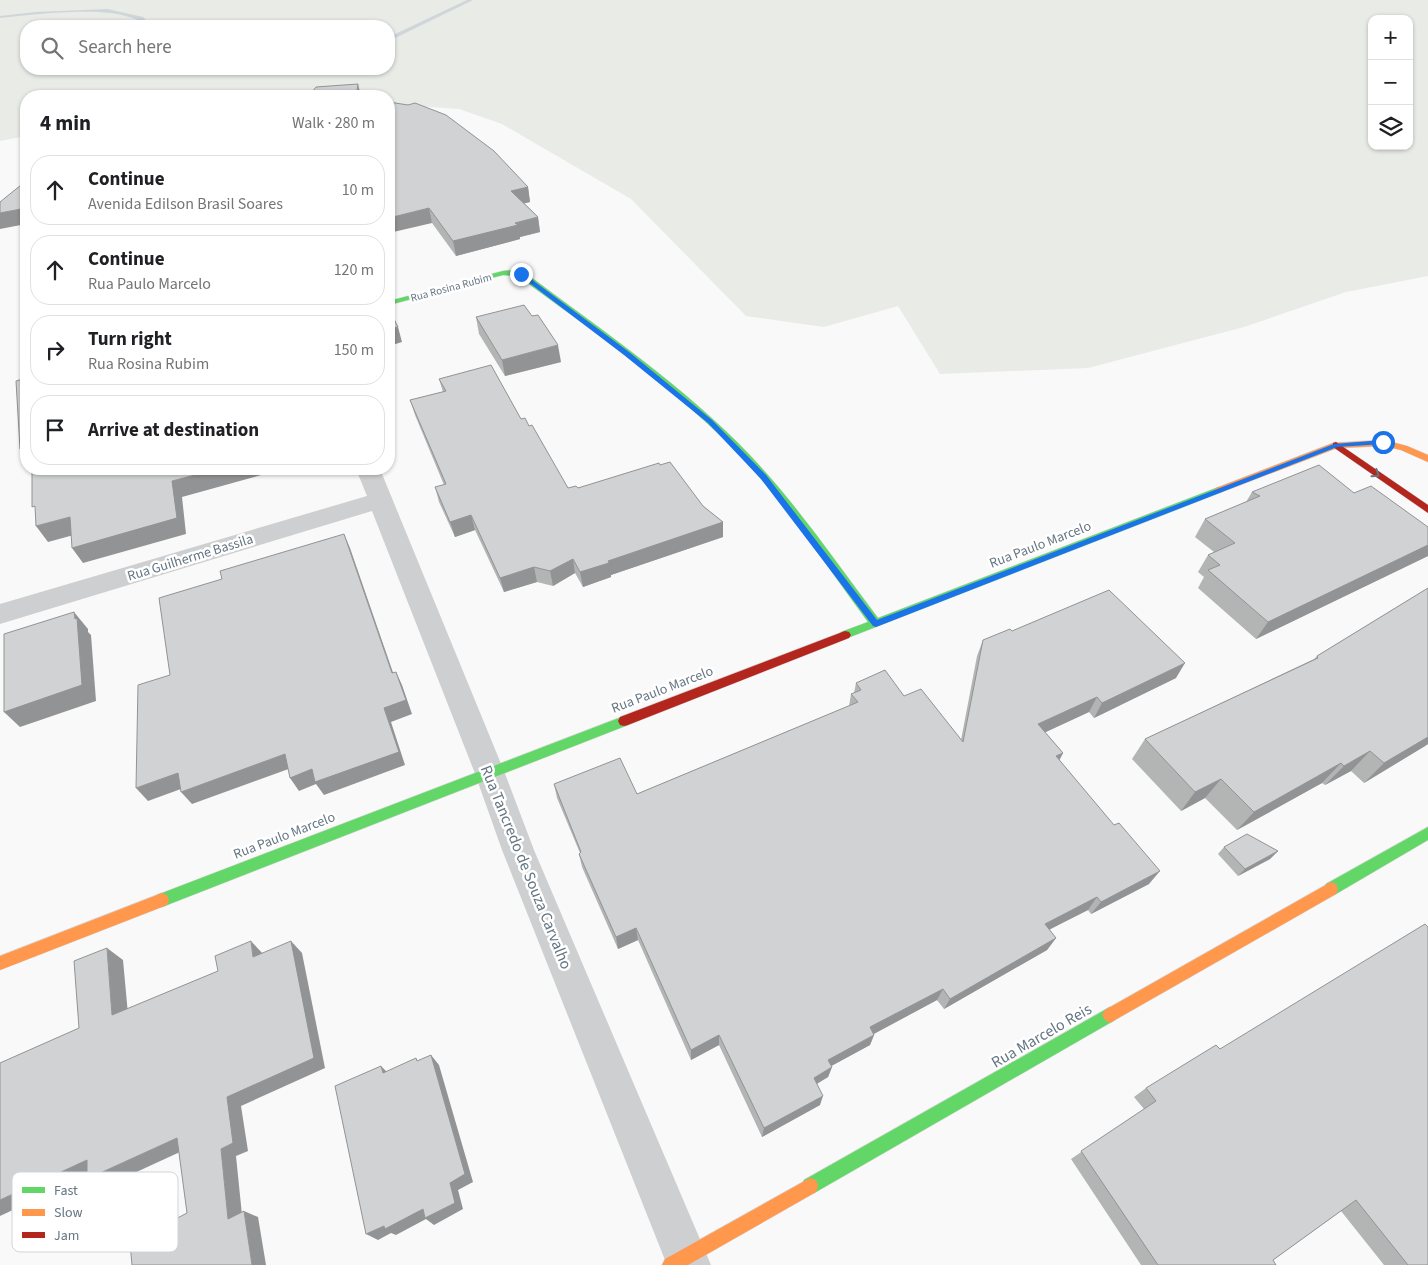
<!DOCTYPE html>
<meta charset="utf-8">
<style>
:root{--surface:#fff;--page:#f2f2f2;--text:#202124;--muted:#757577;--line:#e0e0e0}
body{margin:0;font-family:"Source Sans 3",sans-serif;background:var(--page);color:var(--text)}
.controls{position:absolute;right:15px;top:15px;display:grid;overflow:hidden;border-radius:10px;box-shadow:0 1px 4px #0004}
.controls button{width:45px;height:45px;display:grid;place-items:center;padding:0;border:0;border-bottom:1px solid var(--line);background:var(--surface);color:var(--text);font:25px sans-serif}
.stop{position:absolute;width:15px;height:15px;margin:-11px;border:4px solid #1a73e8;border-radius:50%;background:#fff}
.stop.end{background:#1a73e8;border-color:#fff;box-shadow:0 1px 5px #0008}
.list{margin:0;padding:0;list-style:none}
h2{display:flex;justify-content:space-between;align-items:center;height:65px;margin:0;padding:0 20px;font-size:21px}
h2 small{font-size:16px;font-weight:400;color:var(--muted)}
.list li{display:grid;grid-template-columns:32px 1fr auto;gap:15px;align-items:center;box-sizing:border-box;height:70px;margin:0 10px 10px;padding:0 10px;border:1px solid var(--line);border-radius:20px}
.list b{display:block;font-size:19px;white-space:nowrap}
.list p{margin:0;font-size:16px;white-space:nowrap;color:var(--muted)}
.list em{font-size:16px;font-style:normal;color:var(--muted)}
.icon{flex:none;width:28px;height:28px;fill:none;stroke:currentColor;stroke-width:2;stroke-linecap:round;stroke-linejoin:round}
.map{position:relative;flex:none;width:1428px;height:1265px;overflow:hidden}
.search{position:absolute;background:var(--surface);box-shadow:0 1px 4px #0004;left:20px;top:20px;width:375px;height:55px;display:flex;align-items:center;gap:12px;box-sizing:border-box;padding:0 18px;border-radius:20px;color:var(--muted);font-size:19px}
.panel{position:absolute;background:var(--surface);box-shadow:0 1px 4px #0004;left:20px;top:90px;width:375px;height:385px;border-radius:20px}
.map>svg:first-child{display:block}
</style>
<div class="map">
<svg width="1428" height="1265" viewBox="0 0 1428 1265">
<rect width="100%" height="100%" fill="#f9f9f9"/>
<path fill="#e8ebe6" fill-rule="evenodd" d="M 0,0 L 1428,0 L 1428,276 L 1346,292 L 1244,327 L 1088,368 L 940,374 L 898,306 L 824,327 L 746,316 L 631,199 L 502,124 L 459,109 L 389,104 L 389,96 L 26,96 L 26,136 L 0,141 ZM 1372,19 L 1409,19 L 1409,146 L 1372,146 ZM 26,26 L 389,26 L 389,69 L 26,69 Z"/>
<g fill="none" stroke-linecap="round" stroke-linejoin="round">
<g fill="#ced6d9" fill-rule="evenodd">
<path d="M 467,0 L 473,0 L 389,41 L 389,37 Z"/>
<path d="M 107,9 L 143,17 L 151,26 L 145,26 C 124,2 32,15 0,18 L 0,16 L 36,12 Z"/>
<path d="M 178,69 L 209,69 L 206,71 L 181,71 Z"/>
</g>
<g stroke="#d5d6d7" stroke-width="1">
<g id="fast">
<path d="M 514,270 L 524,272 C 596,326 671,377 735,440 C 789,493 832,557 878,618 L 1216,488 L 1219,487 L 1224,490 L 1222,492 L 845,639 L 841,638 L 839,635 L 841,632 L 868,622 C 823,561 781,496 728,443 C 664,380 590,329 518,276 L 503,275 L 389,305 L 389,301 L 503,271 Z"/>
<path d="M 624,716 L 628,717 L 630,721 L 628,725 L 162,907 L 157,905 L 155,900 L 157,895 L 162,893 Z"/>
<path d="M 1428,827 L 1428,840 L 1336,894 L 1331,896 L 1326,894 L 1324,889 L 1326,884 Z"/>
<path d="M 1110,1007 L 1115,1010 L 1118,1015 L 1115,1020 L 816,1192 L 810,1194 L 804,1192 L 802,1186 L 804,1180 Z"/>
</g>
</g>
<g stroke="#d5d6d7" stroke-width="1">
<g id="slow">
<path d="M 1384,440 L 1407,446 L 1428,455 L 1428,462 L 1401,450 L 1384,446 L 1337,448 L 1222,492 L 1219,493 L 1214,490 L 1216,488 L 1333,443 Z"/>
<path d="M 1331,882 L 1336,884 L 1338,889 L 1336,894 L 1115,1020 L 1110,1023 L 1105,1020 L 1102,1015 L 1105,1010 Z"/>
<path d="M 162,893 L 167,895 L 169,900 L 167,905 L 0,970 L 0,956 Z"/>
<path d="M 810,1178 L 816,1180 L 818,1186 L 816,1192 L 688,1265 L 662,1265 L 665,1259 Z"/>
</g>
</g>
<g stroke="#d5d6d7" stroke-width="1">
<g id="jam">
<path d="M 1336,442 L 1428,505 L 1428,513 L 1333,447 L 1333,443 Z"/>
<path d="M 845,631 L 849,632 L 851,635 L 849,638 L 628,725 L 624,726 L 620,725 L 618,721 L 620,717 Z"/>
</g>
</g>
<path fill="#cecfd0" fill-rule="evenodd" d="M 356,469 L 380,469 L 504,771 L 534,850 L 711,1265 L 667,1265 L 502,850 L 474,771 L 372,511 L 0,624 L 0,604 L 367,496 Z"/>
<use href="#fast" fill="#63d668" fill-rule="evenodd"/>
<use href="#slow" fill="#ff974d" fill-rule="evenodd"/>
<use href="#jam" fill="#b3261e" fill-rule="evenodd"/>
</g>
<g fill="#b3b5b5">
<path d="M 389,102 L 528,187 L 530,202 L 524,203 L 538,217 L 540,232 L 520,237 L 520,239 L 456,256 L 432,223 Z"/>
<path d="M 476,317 L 561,362 L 505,376 L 479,334 Z"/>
<path d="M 439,379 L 521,419 L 529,426 L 568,488 L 578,488 L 660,465 L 703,506 L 723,522 L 723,537 L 611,575 L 611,577 L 583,587 L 575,573 L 553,586 L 537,582 L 504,592 L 475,530 L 455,537 L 439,502 L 435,487 L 444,485 L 415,415 L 410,400 L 443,392 Z"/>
<path d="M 1252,492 L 1354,493 L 1428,527 L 1428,556 L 1256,639 L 1198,588 L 1204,577 L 1198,572 L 1208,555 L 1214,552 L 1195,537 L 1205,519 L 1246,502 Z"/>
<path d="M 1428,588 L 1428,744 L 1425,746 L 1364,783 L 1351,771 L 1325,785 L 1322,783 L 1237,830 L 1205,798 L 1181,811 L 1132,759 L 1145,739 L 1314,659 L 1317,656 Z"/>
<path d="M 1012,631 L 1176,678 L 1094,718 L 1089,712 L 1045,732 L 1063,753 L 1059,760 L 1149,884 L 1091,914 L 1088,910 L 1049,929 L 1056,938 L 1047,950 L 944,1009 L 937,1000 L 874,1034 L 874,1035 L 870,1045 L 831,1066 L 832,1067 L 828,1077 L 817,1084 L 820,1105 L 762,1137 L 719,1045 L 691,1060 L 638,940 L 618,949 L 582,867 L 579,854 L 580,853 L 557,798 L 554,784 L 637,794 L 849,706 L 851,694 L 854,693 L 856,683 L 904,696 L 961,740 L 977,656 L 983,640 Z"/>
<path d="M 1224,847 L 1278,851 L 1270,859 L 1238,876 L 1218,854 Z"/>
<path d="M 1220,1049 L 1428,1265 L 1384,1265 L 1341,1211 L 1273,1260 L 1276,1265 L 1141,1265 L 1071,1159 L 1144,1109 L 1134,1097 L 1146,1088 Z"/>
</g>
<g fill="#929394">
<path d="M 358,84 L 361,96 L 357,96 Z"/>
<path d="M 528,187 L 530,202 L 514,206 L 511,191 Z"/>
<path d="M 26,208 L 26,224 L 0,229 L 0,213 Z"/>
<path d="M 429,208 L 432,223 L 389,233 L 389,218 Z"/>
<path d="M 538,217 L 540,232 L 520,237 L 520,239 L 456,256 L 453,241 Z"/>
<path d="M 398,327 L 402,342 L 389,346 L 389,329 Z"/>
<path d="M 558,345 L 561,362 L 505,376 L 502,360 Z"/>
<path d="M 26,448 L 26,458 L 20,449 Z"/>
<path d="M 218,469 L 283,469 L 182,497 L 186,534 L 83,563 L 72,548 L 172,481 Z"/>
<path d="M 471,515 L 475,530 L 455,537 L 450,522 Z"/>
<path d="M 70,517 L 81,533 L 48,542 L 36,526 Z"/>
<path d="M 723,522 L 723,537 L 611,575 L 611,577 L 583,587 L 580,572 L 608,561 Z"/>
<path d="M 344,534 L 350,548 L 398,687 L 392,673 Z"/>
<path d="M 1428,545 L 1428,556 L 1256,639 L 1268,622 Z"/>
<path d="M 573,559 L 575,573 L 553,586 L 550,571 Z"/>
<path d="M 534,567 L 537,582 L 504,592 L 500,578 Z"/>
<path d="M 74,612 L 88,629 L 88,632 L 91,635 L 96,701 L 20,727 L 4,712 L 75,619 Z"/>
<path d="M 1185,663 L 1176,678 L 1094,718 L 1102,703 Z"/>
<path d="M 396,672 L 402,685 L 412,714 L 391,722 L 405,765 L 324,795 L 316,784 L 299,791 L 290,778 Z"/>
<path d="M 1097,697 L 1089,712 L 1031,739 L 1038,724 Z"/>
<path d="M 1428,735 L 1428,744 L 1425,746 L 1364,783 L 1384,763 Z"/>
<path d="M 1370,751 L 1351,771 L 1325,785 L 1344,766 Z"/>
<path d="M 1063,753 L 1056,767 L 1056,756 Z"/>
<path d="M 285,754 L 294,767 L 192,804 L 181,792 Z"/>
<path d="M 1341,763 L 1322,783 L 1237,830 L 1254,812 Z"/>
<path d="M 178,773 L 189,786 L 148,801 L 136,788 Z"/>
<path d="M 1221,779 L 1205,798 L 1181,811 L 1195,792 Z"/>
<path d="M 1278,851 L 1270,859 L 1238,876 L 1245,869 Z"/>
<path d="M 1160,871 L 1149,884 L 1091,914 L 1101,902 Z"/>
<path d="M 1097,897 L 1088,910 L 1037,936 L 1045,924 Z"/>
<path d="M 636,928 L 638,940 L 618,949 L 616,937 Z"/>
<path d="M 1056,938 L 1047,950 L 944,1009 L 950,999 Z"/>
<path d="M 251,941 L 263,954 L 253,957 Z"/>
<path d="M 291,941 L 302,953 L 325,1068 L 241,1106 L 248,1151 L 236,1156 L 243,1225 L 228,1219 L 221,1149 L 227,1097 Z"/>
<path d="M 107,948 L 123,960 L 129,1025 L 112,1015 Z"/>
<path d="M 943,989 L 937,1000 L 866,1038 L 870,1027 Z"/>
<path d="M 719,1035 L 719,1045 L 691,1060 L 691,1050 Z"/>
<path d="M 874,1035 L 870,1045 L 824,1070 L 828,1060 Z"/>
<path d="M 431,1055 L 439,1065 L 473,1182 L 458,1190 L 463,1209 L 434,1225 L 426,1219 L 396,1235 L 391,1233 L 378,1240 L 366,1234 L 384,1226 L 423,1209 L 450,1183 Z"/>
<path d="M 381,1066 L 391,1076 L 383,1073 Z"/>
<path d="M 832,1067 L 828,1077 L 811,1087 L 814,1078 Z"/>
<path d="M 823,1096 L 820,1105 L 762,1137 L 764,1128 Z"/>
<path d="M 177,1138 L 193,1146 L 106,1186 L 87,1179 Z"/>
<path d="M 87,1160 L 105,1167 L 0,1216 L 0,1200 Z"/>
<path d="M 244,1211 L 258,1217 L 266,1265 L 252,1265 Z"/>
</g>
<g fill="#d0d2d3" stroke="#929394">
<path d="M 358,84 L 356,96 L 359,96 L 309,96 L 316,87 Z"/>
<path d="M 389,102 L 408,105 L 415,103 L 446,115 L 494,151 L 528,187 L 511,191 L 538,217 L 515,223 L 518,225 L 453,241 L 429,208 L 389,218 Z"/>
<path d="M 26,181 L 26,208 L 0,213 L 0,202 Z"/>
<path d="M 524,305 L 532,316 L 538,315 L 558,345 L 502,360 L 476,317 Z"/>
<path d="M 389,309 L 398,327 L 389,329 Z"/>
<path d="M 491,365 L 521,419 L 525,418 L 529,426 L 532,425 L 568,488 L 576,486 L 578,488 L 659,463 L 660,465 L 670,462 L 703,506 L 723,522 L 608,561 L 609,563 L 580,572 L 573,559 L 550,571 L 534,567 L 500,578 L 471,515 L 450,522 L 435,487 L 446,484 L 410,400 L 446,391 L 439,379 Z"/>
<path d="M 26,378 L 26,448 L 20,449 L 16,381 Z"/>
<path d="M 1319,465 L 1354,493 L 1371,486 L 1428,527 L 1428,545 L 1268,622 L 1208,570 L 1220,565 L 1208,555 L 1235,543 L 1205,519 L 1260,496 L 1252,492 Z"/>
<path d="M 32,469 L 218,469 L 172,481 L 177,518 L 72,548 L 70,517 L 36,526 L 35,506 L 32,507 Z"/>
<path d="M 344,534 L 392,673 L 396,672 L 406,700 L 384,708 L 399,752 L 315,782 L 312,769 L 290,778 L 285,754 L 181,792 L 178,773 L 136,788 L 138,685 L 170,675 L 159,598 L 222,579 L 220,571 Z"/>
<path d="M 1428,588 L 1428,737 L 1384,763 L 1370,751 L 1344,766 L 1341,763 L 1254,812 L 1221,779 L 1195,792 L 1145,739 L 1318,658 L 1317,656 Z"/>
<path d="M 1109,590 L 1185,663 L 1102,703 L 1097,697 L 1038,724 L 1063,753 L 1056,756 L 1114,825 L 1119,823 L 1160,871 L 1101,902 L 1097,897 L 1045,924 L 1056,938 L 950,999 L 943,989 L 870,1027 L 874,1035 L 828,1060 L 832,1067 L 814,1078 L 823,1096 L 764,1128 L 719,1035 L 691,1050 L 636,928 L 616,937 L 579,854 L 581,852 L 554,784 L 620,758 L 637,794 L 858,702 L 851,694 L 861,690 L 856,683 L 885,670 L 904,696 L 921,689 L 963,742 L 983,640 L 1010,629 L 1012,631 Z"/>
<path d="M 74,612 L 75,619 L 77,618 L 82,685 L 4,712 L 4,634 Z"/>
<path d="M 1247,834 L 1278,851 L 1245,869 L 1224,847 Z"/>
<path d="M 1425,924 L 1428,927 L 1428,1265 L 1408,1265 L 1356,1200 L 1273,1260 L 1276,1265 L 1158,1265 L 1081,1151 L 1156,1101 L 1146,1088 L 1216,1045 L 1220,1049 Z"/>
<path d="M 251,941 L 253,957 L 291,941 L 314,1058 L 227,1097 L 233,1143 L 221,1149 L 228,1219 L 244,1211 L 252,1265 L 132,1265 L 130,1243 L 187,1213 L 177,1138 L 87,1179 L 87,1160 L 0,1200 L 0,1063 L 79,1028 L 74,961 L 107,948 L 112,1015 L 218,971 L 215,956 Z"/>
<path d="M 431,1055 L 465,1174 L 450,1183 L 455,1203 L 425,1218 L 423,1209 L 385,1229 L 384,1226 L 366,1234 L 335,1086 L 381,1066 L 383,1073 L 416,1058 L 417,1061 Z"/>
</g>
<defs><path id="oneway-chevron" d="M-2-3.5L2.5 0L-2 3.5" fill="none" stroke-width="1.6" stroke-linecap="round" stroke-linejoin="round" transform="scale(1.25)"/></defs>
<use stroke="#657683" href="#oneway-chevron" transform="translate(1376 474) rotate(35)"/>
<path fill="#1a73e8" d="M 519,273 L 523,273 L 629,352 L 712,420 L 766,475 L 877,620 L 1334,444 L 1383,440 L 1386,442 L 1383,444 L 1337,447 L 876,627 L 873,626 L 761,479 L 708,423 L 624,355 L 519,275 Z"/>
<g text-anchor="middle" stroke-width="5" stroke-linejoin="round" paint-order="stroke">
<g font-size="11" fill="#657683" stroke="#fff">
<text transform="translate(451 287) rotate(-15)" y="4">Rua Rosina Rubim</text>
</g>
<g font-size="14" fill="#657683" stroke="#fff">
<text transform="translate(1040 544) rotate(-21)" y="5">Rua Paulo Marcelo</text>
<text transform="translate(190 557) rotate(-17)" y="5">Rua Guilherme Bassila</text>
<text transform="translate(662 689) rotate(-21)" y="5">Rua Paulo Marcelo</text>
<text transform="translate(284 835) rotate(-21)" y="5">Rua Paulo Marcelo</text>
</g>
<g font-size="16" fill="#657683" stroke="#fff">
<text transform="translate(527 867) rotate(68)" y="6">Rua Tancredo de Souza Carvalho</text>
<text transform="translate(1041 1035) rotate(-30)" y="6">Rua Marcelo Reis</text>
</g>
</g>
<rect x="12" y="1172" width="166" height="80" rx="8" fill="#fff" stroke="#d1d6da" stroke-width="1"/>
<rect x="22" y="1187" width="23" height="6" fill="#63d668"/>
<rect x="22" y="1209" width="23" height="7" fill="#ff974d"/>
<rect x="22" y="1232" width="23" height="6" fill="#b3261e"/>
<g font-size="14" fill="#657683">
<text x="54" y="1195">Fast</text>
<text x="54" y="1217">Slow</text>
<text x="54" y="1240">Jam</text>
</g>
</svg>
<div class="controls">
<button>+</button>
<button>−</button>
<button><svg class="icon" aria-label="layers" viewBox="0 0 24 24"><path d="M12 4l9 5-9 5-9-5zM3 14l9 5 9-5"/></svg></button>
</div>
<div class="stop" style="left:1383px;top:442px"></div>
<div class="stop end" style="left:521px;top:274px"></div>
<div class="search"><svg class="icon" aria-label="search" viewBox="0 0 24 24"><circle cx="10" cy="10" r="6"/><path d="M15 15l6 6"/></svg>Search here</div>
<section class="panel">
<h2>4 min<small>Walk · 280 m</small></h2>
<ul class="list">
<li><svg class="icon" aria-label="ahead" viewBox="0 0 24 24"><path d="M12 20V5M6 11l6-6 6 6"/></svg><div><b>Continue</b><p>Avenida Edilson Brasil Soares</p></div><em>10 m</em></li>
<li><svg class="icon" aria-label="ahead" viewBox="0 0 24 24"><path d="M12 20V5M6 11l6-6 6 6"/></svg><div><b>Continue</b><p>Rua Paulo Marcelo</p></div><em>120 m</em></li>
<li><svg class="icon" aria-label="right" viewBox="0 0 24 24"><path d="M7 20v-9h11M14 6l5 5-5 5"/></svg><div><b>Turn right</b><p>Rua Rosina Rubim</p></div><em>150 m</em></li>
<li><svg class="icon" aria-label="arrive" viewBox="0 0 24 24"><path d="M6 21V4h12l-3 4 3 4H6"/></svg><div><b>Arrive at destination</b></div></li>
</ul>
</section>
</div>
